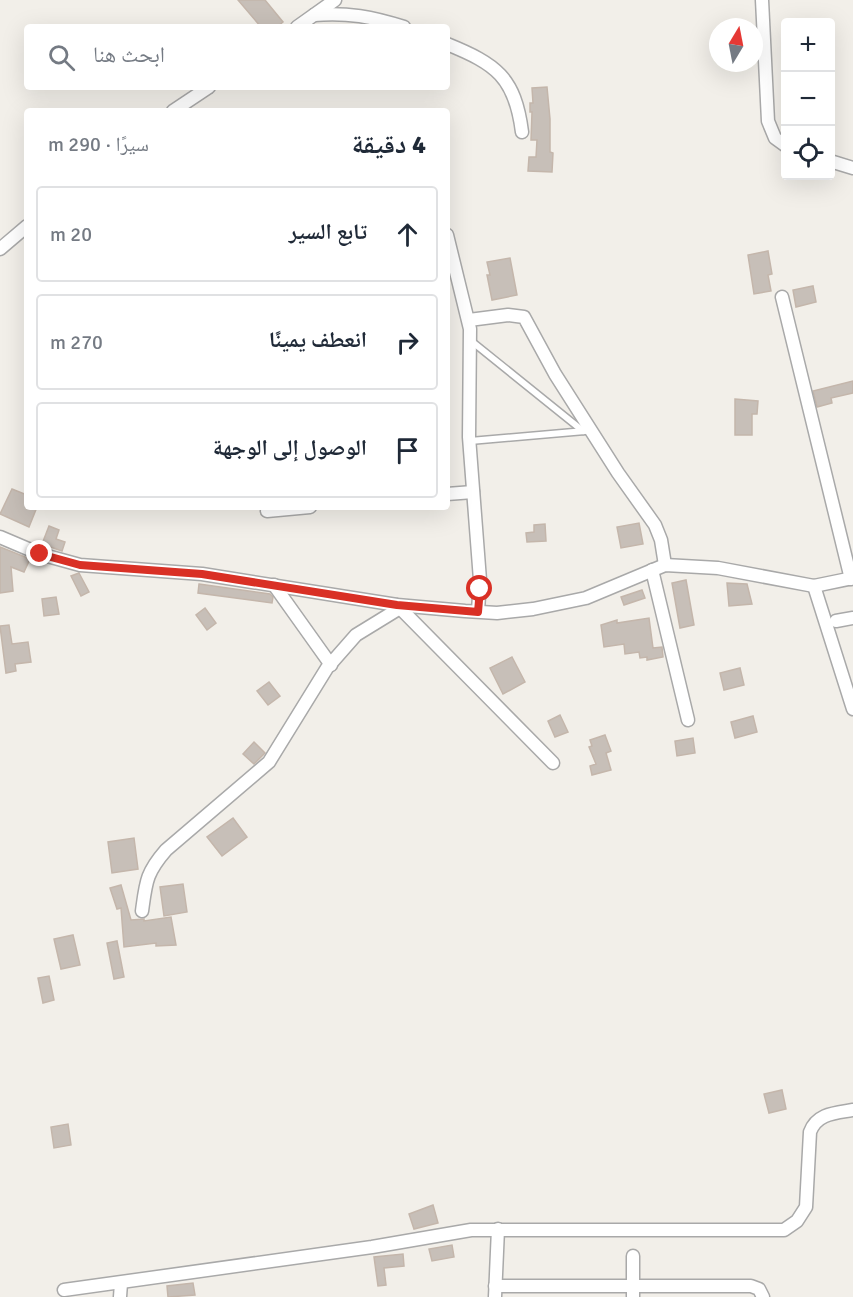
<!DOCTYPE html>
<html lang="ar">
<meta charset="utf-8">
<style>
:root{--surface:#fff;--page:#f6f6f7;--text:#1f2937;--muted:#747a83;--line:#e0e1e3}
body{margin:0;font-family:Signika,"Noto Naskh Arabic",sans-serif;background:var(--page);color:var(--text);direction:rtl}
.controls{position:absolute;right:18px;top:18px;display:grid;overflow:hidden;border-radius:6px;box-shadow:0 6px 24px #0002}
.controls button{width:54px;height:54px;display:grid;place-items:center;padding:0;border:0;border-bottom:2px solid var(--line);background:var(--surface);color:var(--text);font:30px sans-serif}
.compass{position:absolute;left:709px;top:18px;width:54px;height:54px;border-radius:50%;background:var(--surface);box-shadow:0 6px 24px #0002;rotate:10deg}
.stop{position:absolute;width:18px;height:18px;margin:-14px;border:4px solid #d93025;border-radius:50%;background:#fff}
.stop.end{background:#d93025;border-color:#fff;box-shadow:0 2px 6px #0008}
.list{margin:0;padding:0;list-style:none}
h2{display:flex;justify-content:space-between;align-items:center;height:78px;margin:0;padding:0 24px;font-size:26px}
h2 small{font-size:20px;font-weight:400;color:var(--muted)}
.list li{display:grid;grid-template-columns:39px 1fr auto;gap:18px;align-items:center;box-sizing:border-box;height:96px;margin:0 12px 12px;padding:0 12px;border:2px solid var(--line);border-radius:6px}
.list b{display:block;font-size:22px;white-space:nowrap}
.list em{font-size:20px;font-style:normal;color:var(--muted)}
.icon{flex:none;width:33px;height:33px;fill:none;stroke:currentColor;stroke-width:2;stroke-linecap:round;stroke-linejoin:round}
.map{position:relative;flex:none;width:853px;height:1297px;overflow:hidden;direction:ltr}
.search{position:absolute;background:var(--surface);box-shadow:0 6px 24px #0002;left:24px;top:24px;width:426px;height:66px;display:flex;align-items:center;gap:15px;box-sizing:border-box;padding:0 21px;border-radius:6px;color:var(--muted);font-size:22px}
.panel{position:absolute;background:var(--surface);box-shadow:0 6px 24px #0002;left:24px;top:108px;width:426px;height:402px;border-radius:6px;direction:rtl}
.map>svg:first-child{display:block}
</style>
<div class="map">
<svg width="853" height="1297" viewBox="0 0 853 1297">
<rect width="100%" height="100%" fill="#f2efe9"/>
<g fill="#c7bfb8" stroke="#c4b6ab" stroke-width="1.5">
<path d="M 238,0 L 265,0 L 283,22 L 277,27 L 261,27 Z"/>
<path d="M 547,87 L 550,119 L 550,152 L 553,153 L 552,172 L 528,171 L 529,157 L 536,157 L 537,140 L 531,140 L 532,112 L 530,112 L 530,103 L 533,103 L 532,88 Z"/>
<path d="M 768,251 L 772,274 L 768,275 L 771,291 L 754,294 L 748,255 Z"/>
<path d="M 510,258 L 517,295 L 492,300 L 487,275 L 490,275 L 487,262 Z"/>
<path d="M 813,286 L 816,302 L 796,307 L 793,290 Z"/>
<path d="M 853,381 L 853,393 L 831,398 L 832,403 L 817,407 L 813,391 Z"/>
<path d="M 735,399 L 758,401 L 757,414 L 752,414 L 752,435 L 735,435 Z"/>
<path d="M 12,489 L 27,495 L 27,507 L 37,507 L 29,527 L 0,514 Z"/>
<path d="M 639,523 L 643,544 L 621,548 L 617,527 Z"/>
<path d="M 545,524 L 546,541 L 527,542 L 526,533 L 534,532 L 534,525 Z"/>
<path d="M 49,526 L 59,530 L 56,539 L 65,542 L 62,551 L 42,544 Z"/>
<path d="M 0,547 L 30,559 L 24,572 L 11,567 L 13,591 L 0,593 Z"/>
<path d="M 79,573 L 89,592 L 81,596 L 71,576 Z"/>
<path d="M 686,580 L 694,625 L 680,628 L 672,583 Z"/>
<path d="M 727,583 L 747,584 L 752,604 L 729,606 Z"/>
<path d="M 199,584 L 270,594 L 273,597 L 272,603 L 198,593 Z"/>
<path d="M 642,590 L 645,598 L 624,605 L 621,597 Z"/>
<path d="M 56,597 L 59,614 L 44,616 L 42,599 Z"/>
<path d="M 205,608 L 216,623 L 207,630 L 196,615 Z"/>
<path d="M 649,618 L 653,648 L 662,647 L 663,657 L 647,660 L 647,657 L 640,658 L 639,652 L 625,654 L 624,644 L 604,647 L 601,625 L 617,620 L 617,623 Z"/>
<path d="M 9,625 L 12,644 L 28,642 L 31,662 L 15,664 L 16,671 L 6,673 L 0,626 Z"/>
<path d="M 512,657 L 525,682 L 503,694 L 490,668 Z"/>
<path d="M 740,668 L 744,685 L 724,690 L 720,673 Z"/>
<path d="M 269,682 L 280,696 L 268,705 L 257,691 Z"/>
<path d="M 560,715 L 568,732 L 555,737 L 548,721 Z"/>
<path d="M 753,716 L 757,732 L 735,738 L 731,722 Z"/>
<path d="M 605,735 L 611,751 L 606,753 L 611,770 L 592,775 L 590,766 L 596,764 L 589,747 L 592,746 L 590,740 Z"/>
<path d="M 693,738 L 695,753 L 677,756 L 675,741 Z"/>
<path d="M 254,742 L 265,753 L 254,764 L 243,754 Z"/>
<path d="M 233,818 L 247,837 L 222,856 L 207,837 Z"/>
<path d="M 134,838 L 138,869 L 112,873 L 108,842 Z"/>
<path d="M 183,884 L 187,912 L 164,916 L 160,887 Z"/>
<path d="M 121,885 L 131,920 L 144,919 L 144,921 L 171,917 L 176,945 L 156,946 L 156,943 L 124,947 L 121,908 L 117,909 L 110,888 Z"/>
<path d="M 73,935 L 80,965 L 61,969 L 54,939 Z"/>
<path d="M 117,941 L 124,977 L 114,979 L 107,943 Z"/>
<path d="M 49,976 L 54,1000 L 43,1003 L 38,978 Z"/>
<path d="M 782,1090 L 786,1109 L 769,1113 L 764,1094 Z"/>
<path d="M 68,1124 L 71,1145 L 54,1148 L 51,1127 Z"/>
<path d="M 433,1205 L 438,1223 L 414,1229 L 409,1214 Z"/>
<path d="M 452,1245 L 454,1257 L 432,1261 L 429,1249 Z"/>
<path d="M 403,1254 L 404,1266 L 384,1268 L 386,1285 L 378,1286 L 374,1257 Z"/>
<path d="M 193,1283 L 195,1295 L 168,1297 L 167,1286 Z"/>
</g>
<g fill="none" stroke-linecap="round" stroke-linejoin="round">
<g stroke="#a9a9a9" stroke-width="9">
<g id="lane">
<path d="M 470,340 L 583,431"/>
<path d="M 470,441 L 585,431"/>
</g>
</g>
<g stroke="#a9a9a9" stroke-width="15">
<g id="street">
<path d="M 762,0 L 768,121 L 775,138 L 786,146"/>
<path d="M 314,15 C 347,12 373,17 404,27"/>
<path d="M 297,27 L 335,0"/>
<path d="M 447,44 C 496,64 515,77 522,132"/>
<path d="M 173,111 L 209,87"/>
<path d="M 830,161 L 853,168"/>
<path d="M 447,235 L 470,329 L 469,437 L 480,580 L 478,611"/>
<path d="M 0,249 L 27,226"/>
<path d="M 782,297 L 851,579"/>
<path d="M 469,320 L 508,315 L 524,317 L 555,374 L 618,473 L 655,525 L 661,540 L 665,565"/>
<path d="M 447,494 L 473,492"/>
<path d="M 267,511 L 310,507"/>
<path d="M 0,537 L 40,554 L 80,565 L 202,574 L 397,605 L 465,611 L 497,613 L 533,609 L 586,598 L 665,565 L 718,568 L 814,586"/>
<path d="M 652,570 L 688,720"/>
<path d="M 853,578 L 814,586 L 853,709"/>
<path d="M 274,585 L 331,665"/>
<path d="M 397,605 L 553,763"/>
<path d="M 836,621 L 853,618"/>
<path d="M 142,911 C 146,882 146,873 166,850 L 269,762 L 327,668 L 356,635 L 400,608"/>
<path d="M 633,1256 L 633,1297"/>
<path d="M 495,1286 L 751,1286 L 759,1289 L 763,1297"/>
<path d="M 64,1290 L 372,1247 L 471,1230 L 784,1230 L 797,1221 L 806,1207 L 810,1132 C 817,1113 836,1113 853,1110"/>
<path d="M 120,1297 L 121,1283"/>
<path d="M 495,1297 L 498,1229"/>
</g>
</g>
<use href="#lane" stroke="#fff" stroke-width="6"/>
<use href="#street" stroke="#fff" stroke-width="12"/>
</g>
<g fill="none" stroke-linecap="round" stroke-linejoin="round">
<path stroke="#d93025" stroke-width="8" d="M 40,554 L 80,565 L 202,574 L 397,605 L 478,612 L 480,589"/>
</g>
</svg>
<div class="controls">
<button>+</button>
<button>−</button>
<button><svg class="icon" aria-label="locate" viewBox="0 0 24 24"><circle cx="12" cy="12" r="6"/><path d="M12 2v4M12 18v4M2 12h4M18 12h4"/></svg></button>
</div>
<svg class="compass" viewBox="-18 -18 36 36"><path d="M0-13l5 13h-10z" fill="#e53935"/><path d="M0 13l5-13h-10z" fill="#747a83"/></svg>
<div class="stop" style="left:480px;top:589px"></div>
<div class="stop end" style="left:40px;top:554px"></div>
<div class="search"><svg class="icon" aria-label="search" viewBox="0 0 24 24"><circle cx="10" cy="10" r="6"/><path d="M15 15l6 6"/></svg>ابحث هنا</div>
<section class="panel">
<h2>4 دقيقة<small>سيرًا · 290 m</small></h2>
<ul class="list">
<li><svg class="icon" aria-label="ahead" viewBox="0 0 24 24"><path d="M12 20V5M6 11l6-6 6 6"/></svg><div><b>تابع السير</b></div><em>20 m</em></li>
<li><svg class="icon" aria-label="right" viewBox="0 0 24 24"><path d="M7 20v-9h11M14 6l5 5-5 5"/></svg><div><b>انعطف يمينًا</b></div><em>270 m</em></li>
<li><svg class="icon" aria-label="arrive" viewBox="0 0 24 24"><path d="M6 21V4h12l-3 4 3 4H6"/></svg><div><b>الوصول إلى الوجهة</b></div></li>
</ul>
</section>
</div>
